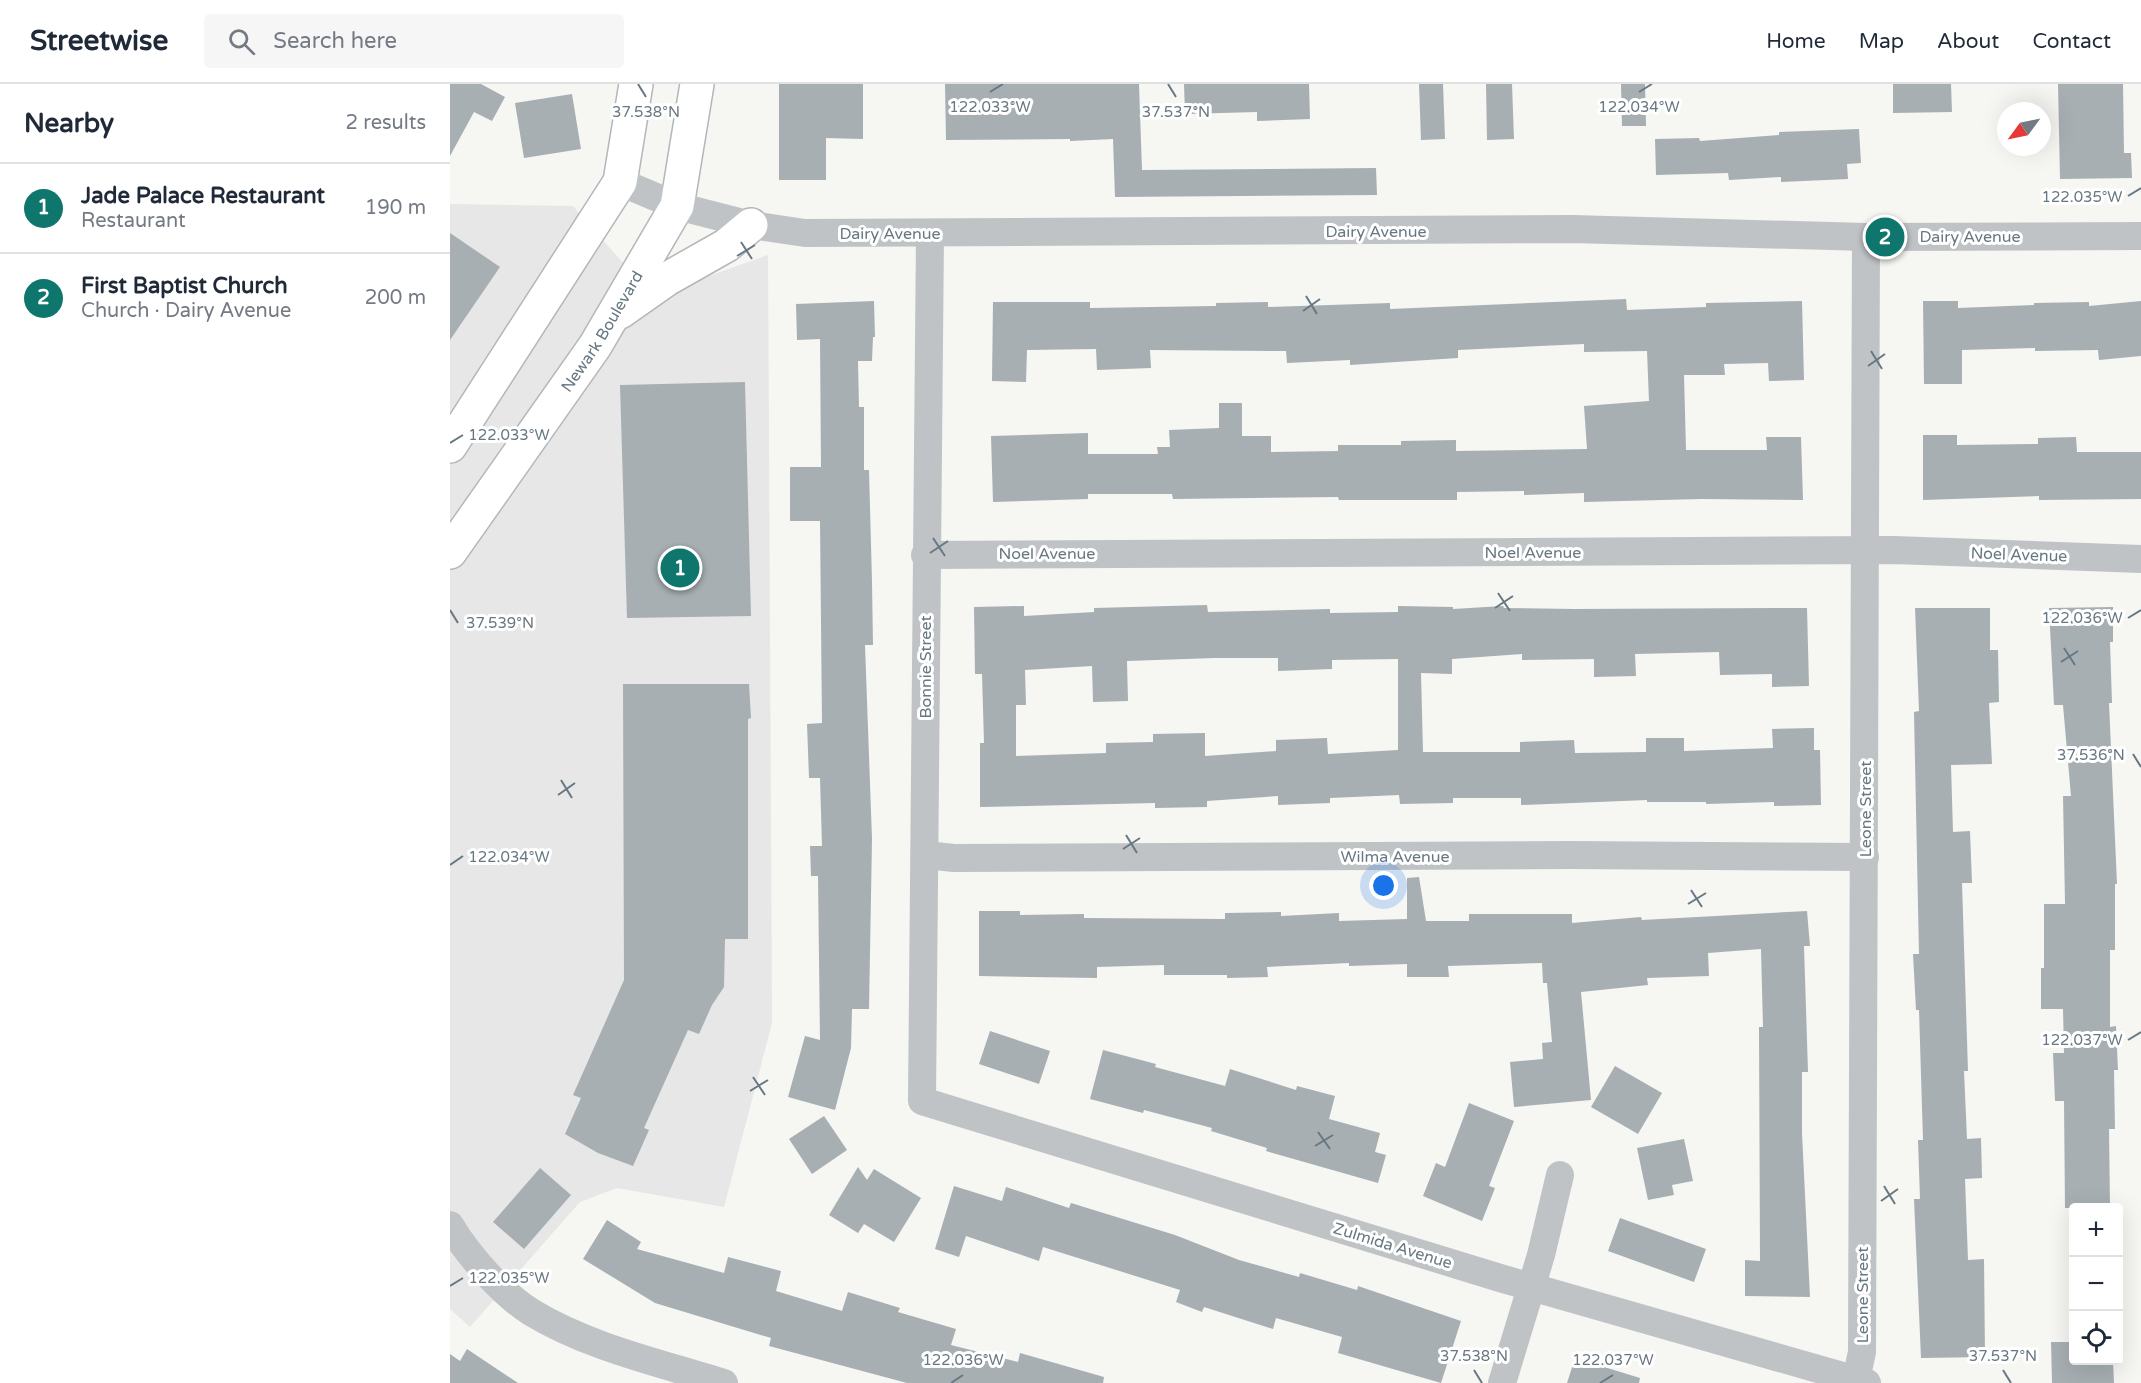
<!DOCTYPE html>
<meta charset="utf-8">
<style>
:root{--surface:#fff;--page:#f6f6f7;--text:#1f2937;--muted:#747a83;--line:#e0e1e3;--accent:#0f766e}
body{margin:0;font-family:"Varela Round",sans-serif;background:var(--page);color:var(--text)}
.controls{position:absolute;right:18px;bottom:18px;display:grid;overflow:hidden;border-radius:6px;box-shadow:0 6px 24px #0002}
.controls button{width:54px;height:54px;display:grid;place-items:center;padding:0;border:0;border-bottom:2px solid var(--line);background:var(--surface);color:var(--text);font:30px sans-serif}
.compass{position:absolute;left:1547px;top:18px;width:54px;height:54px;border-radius:50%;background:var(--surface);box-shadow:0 6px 24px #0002;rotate:237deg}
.you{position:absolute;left:934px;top:802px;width:21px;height:21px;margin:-15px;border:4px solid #fff;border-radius:50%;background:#1a73e8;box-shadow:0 0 0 9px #1a73e833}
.badge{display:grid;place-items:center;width:39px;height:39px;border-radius:50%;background:var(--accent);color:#fff;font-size:20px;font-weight:700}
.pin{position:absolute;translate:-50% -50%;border:3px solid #fff;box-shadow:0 2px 6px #0006}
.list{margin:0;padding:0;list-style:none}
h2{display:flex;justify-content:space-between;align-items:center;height:78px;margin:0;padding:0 24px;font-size:26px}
h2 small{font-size:20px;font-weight:400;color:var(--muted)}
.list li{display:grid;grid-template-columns:39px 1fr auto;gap:18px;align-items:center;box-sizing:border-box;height:90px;padding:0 24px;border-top:2px solid var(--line)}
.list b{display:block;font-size:22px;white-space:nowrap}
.list p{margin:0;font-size:20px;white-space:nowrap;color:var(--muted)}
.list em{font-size:20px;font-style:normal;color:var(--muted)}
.icon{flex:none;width:33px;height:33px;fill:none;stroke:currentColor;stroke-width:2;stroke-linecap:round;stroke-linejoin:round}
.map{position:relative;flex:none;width:1691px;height:1299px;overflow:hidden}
header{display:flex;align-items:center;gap:36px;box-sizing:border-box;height:84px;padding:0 30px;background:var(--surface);border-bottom:2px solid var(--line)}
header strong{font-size:28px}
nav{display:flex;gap:33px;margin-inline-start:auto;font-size:21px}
.search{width:420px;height:54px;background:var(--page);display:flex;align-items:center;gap:15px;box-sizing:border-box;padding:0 21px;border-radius:6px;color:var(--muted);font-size:22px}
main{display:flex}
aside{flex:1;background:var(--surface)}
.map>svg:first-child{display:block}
</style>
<header>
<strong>Streetwise</strong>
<div class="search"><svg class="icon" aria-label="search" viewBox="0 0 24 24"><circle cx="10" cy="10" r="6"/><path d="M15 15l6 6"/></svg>Search here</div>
<nav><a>Home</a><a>Map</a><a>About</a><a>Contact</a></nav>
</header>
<main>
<aside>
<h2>Nearby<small>2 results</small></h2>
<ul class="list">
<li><span class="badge">1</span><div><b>Jade Palace Restaurant</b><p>Restaurant</p></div><em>190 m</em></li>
<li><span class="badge">2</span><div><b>First Baptist Church</b><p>Church · Dairy Avenue</p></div><em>200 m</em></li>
</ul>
</aside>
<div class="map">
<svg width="1691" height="1299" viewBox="0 0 1691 1299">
<rect width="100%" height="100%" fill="#f6f6f3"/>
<path fill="#e6e7e6" d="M 0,120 L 123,122 L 202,212 L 318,171 L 322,939 L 274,1123 L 167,1104 L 130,1118 L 20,1243 L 0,1225 Z"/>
<g fill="#a7afb3" fill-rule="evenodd">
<path d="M 0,0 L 31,0 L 55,13 L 42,37 L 24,28 L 0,72 Z"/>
<path d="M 329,0 L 413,0 L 413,55 L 376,54 L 376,96 L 329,96 Z"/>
<path d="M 495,0 L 689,0 L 692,86 L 926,84 L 927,111 L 665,113 L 663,55 L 620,57 L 620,55 L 496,56 Z"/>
<path d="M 734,0 L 859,0 L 860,35 L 807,37 L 807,28 L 735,30 Z"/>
<path d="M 969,0 L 993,0 L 995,55 L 971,56 Z"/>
<path d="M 1036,0 L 1062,0 L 1064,55 L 1037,56 Z"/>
<path d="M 1171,0 L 1195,0 L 1196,42 L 1172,42 Z"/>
<path d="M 1443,0 L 1501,0 L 1502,28 L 1443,29 Z"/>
<path d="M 1608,0 L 1673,0 L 1674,69 L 1681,69 L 1682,94 L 1610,95 Z"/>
<path d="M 122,10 L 131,65 L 74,74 L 65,19 Z"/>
<path d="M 1409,45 L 1411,79 L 1397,80 L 1398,95 L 1331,98 L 1331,93 L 1279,96 L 1278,89 L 1206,91 L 1205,55 L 1249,54 L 1250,57 L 1329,51 L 1329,48 Z"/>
<path d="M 0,149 L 50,183 L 0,256 Z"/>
<path d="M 1176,215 L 1177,226 L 1256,223 L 1256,219 L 1352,217 L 1354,296 L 1319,297 L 1318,279 L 1274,280 L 1275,291 L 1234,291 L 1236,366 L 1317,366 L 1316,353 L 1351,353 L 1353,416 L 1251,415 L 1134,418 L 1134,409 L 1074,411 L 1074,407 L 1007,408 L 1007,416 L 889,416 L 888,413 L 723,415 L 722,410 L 638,410 L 638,415 L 543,418 L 541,352 L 638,349 L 638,370 L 708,370 L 707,363 L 720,363 L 719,346 L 769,344 L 769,319 L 792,319 L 792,352 L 821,352 L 821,368 L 888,367 L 888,361 L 951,361 L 951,357 L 1006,356 L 1006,367 L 1137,365 L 1134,322 L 1199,317 L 1197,267 L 1134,268 L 1134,260 L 1008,266 L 1008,274 L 900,281 L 900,276 L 837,279 L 836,267 L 700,266 L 701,284 L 647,286 L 646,265 L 577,266 L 576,298 L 542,297 L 543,218 L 640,218 L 640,224 L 766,222 L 766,219 L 818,218 L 818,223 L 940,219 L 940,225 Z"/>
<path d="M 424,217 L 425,253 L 423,253 L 422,277 L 408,277 L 409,323 L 414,323 L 414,386 L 419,386 L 422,498 L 423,561 L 415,561 L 422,755 L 419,925 L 402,925 L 401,964 L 385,1026 L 338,1013 L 355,952 L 370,956 L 368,792 L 361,792 L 360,762 L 372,762 L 370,694 L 359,694 L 357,640 L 372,639 L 370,437 L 340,437 L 340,383 L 371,383 L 370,255 L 347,256 L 346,220 Z"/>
<path d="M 1473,217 L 1508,217 L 1508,224 L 1584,221 L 1584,219 L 1639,218 L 1639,222 L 1691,217 L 1691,272 L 1649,276 L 1648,266 L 1585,267 L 1585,264 L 1512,266 L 1512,300 L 1474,300 Z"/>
<path d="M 295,298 L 301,532 L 177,534 L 170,301 Z"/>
<path d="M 1473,351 L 1507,351 L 1507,361 L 1588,360 L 1588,354 L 1626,353 L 1627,368 L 1691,368 L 1691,415 L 1589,416 L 1589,412 L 1473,416 Z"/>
<path d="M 757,521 L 758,528 L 880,525 L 880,529 L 948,528 L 948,522 L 1003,523 L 1003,525 L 1053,522 L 1054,524 L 1124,525 L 1357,524 L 1359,602 L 1322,603 L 1322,590 L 1270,591 L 1269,568 L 1185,570 L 1186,592 L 1144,593 L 1144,575 L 1072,576 L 1072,570 L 1002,575 L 1002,590 L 971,589 L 973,668 L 1070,668 L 1070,658 L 1124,656 L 1125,669 L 1196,668 L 1196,654 L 1234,654 L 1234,667 L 1323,664 L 1322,645 L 1364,644 L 1364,666 L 1370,666 L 1371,721 L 1324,722 L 1324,718 L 1256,720 L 1256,718 L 1197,718 L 1197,716 L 1071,721 L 1071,714 L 1003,714 L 1003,719 L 950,720 L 949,711 L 880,714 L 880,719 L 828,721 L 828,712 L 757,717 L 757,723 L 705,724 L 705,719 L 530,723 L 530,659 L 534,659 L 532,590 L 525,590 L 524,523 L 574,522 L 574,532 L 644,528 L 644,524 ZM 765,574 L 828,574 L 828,587 L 882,585 L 882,576 L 948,575 L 948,666 L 878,670 L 877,654 L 826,656 L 826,667 L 755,672 L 755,649 L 703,650 L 703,658 L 656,659 L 656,669 L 566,672 L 566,621 L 576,621 L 575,586 L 642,582 L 643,618 L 678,617 L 677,577 Z"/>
<path d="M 1663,523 L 1663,558 L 1660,558 L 1662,619 L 1659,619 L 1667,800 L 1665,800 L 1665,866 L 1660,866 L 1660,943 L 1666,942 L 1668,986 L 1664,986 L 1665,1045 L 1659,1045 L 1660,1124 L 1615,1124 L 1614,1017 L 1605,1017 L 1603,969 L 1614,969 L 1613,925 L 1591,925 L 1591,884 L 1594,884 L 1594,820 L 1615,820 L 1613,712 L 1621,712 L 1613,621 L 1604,621 L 1599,524 Z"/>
<path d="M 1465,524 L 1540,524 L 1540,566 L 1548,566 L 1549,618 L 1539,619 L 1542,680 L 1501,681 L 1503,748 L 1520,747 L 1522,799 L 1512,799 L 1518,987 L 1514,987 L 1517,1055 L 1531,1054 L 1532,1094 L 1515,1095 L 1518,1176 L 1534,1175 L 1535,1273 L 1471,1274 L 1464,1115 L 1470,1115 L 1468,1056 L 1473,1056 L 1469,926 L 1466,926 L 1463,870 L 1469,870 L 1464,628 L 1469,627 Z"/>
<path d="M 173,600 L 299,600 L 301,634 L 298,635 L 298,855 L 275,855 L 274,903 L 262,921 L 249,950 L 238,946 L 194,1044 L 199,1046 L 183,1082 L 148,1069 L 115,1050 L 131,1014 L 123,1011 L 174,896 Z"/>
<path d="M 969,793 L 976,837 L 1019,837 L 1019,830 L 1122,830 L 1122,839 L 1191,833 L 1192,836 L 1357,827 L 1360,862 L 1354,862 L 1358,988 L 1352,988 L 1352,1049 L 1360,1213 L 1295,1212 L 1295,1176 L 1310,1177 L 1309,943 L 1313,943 L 1311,865 L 1258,869 L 1259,892 L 1197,894 L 1198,901 L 1131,908 L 1141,1016 L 1064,1023 L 1060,978 L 1093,975 L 1092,959 L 1102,958 L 1097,899 L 1093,899 L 1092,879 L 998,882 L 999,893 L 957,893 L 957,880 L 899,882 L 899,879 L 817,883 L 818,893 L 777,894 L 777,891 L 714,891 L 714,881 L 647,883 L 647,894 L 529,892 L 529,827 L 570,827 L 570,831 L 634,830 L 634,834 L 775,835 L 775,829 L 831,828 L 831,832 L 889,829 L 889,837 L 957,835 L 957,794 Z"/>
<path d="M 540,947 L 600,967 L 589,1000 L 529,980 Z"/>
<path d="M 653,966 L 706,980 L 705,983 L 775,1002 L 780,985 L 846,1006 L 847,1002 L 885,1012 L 879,1035 L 930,1049 L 925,1068 L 936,1071 L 928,1099 L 816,1067 L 817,1064 L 761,1047 L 762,1044 L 694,1026 L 693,1029 L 640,1015 Z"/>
<path d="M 1165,982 L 1212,1009 L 1188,1050 L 1141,1023 Z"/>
<path d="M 1019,1019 L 1064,1037 L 1039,1102 L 1045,1104 L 1032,1137 L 973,1112 L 986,1079 L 995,1083 Z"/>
<path d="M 374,1032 L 397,1066 L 362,1090 L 339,1055 Z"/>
<path d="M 1234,1055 L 1243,1097 L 1222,1101 L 1224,1111 L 1198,1116 L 1187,1064 Z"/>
<path d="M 408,1083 L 417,1096 L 424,1085 L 471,1114 L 444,1158 L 414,1140 L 408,1149 L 379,1131 Z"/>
<path d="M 90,1084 L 121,1111 L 74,1165 L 43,1138 Z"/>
<path d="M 504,1102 L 552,1117 L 556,1103 L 619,1124 L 621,1119 L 725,1151 L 789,1176 L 849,1193 L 850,1189 L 907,1206 L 908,1202 L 1011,1237 L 991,1299 L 888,1269 L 892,1253 L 826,1234 L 823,1245 L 754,1223 L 752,1228 L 726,1218 L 730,1206 L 593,1163 L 589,1177 L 516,1152 L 509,1173 L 485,1165 Z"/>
<path d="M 1170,1134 L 1256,1165 L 1244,1198 L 1158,1167 Z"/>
<path d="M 157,1136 L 191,1158 L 187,1165 L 274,1189 L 278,1173 L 331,1187 L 326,1207 L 392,1227 L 398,1208 L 450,1224 L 448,1228 L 506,1245 L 501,1261 L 568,1278 L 570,1269 L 654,1293 L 653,1299 L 457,1299 L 319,1262 L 321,1254 L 205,1219 L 133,1175 Z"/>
<path d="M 1601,1258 L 1623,1258 L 1623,1276 L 1663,1276 L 1664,1299 L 1602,1299 Z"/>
<path d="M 17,1265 L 68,1299 L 0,1299 L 0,1270 L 10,1277 Z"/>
<path d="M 1125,1274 L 1190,1294 L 1189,1299 L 1117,1299 Z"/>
</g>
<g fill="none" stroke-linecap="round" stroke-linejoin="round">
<g stroke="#b3b7ba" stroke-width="36">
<g id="primary">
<path d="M 170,228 L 217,195 L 277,161 L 301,141"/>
<path d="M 0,362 L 170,98 L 186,0"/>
<path id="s1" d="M 0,468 L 145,262 L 227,122 L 247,0"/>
</g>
</g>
<g stroke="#bfc3c6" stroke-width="28">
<path d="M 170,98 L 227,122 L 301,141 L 355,149 L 1122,145 L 1416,153 L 1691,152"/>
<path d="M 480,149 L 472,1017 L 1050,1194 L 1417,1299"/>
<path d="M 475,471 L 1444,466 L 1691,475"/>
<path d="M 475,771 L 504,774 L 1120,771 L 1415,773"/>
<path d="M 0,1141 C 17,1170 52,1210 81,1228 C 138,1263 210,1279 274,1299"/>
<path d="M 1406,1296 L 1412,1268 L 1416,153"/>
<path d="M 1052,1299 L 1091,1171 L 1110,1091"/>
</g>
<use href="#primary" stroke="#fff" stroke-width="33"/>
</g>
<path fill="none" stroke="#677882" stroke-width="2" d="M 188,0 L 196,13M 718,0 L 726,13M 540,8 L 553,0M 1189,8 L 1202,0M 1678,112 L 1691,104M 291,158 L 302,175M 287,172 L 305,161M 856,212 L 867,230M 853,227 L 870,215M 1421,267 L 1432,285M 1418,282 L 1435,270M 0,359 L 13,351M 483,454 L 495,472M 480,469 L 498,457M 1048,509 L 1060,527M 1045,524 L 1063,512M 0,526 L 8,539M 1678,534 L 1691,526M 1614,564 L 1625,581M 1611,578 L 1628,567M 1683,670 L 1691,683M 111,696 L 122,714M 108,711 L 125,699M 676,751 L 687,769M 673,765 L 690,754M 0,781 L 13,772M 1241,806 L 1252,823M 1238,820 L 1256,809M 1678,956 L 1691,948M 303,993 L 315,1011M 300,1007 L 318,996M 868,1048 L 880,1065M 865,1062 L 883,1051M 1434,1102 L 1445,1120M 1431,1117 L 1448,1105M 0,1202 L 13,1194M 1024,1286 L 1032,1299M 1553,1286 L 1561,1299M 501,1299 L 513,1291M 1150,1299 L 1163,1291"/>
<g text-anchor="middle" stroke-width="6" stroke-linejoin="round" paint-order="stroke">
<g font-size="16" fill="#677882" stroke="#fff">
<text x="926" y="153">Dairy Avenue</text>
<text x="440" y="155">Dairy Avenue</text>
<text x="1520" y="158">Dairy Avenue</text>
<text dy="6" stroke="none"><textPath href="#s1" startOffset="268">Newark Boulevard</textPath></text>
<text x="1083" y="474">Noel Avenue</text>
<text x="597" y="475">Noel Avenue</text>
<text transform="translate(1569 470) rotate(2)" y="6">Noel Avenue</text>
<text transform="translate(475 583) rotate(-90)" y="6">Bonnie Street</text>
<text transform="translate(1415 725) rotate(-90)" y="6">Leone Street</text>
<text x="945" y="778">Wilma Avenue</text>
<text transform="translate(943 1161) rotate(17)" y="6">Zulmida Avenue</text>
<text transform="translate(1412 1211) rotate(-90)" y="6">Leone Street</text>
</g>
</g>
<g font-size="15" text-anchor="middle" fill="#677882" stroke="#fff" stroke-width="6" stroke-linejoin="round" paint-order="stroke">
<text x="540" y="28">122.033°W</text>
<text x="1189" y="28">122.034°W</text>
<text x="196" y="33">37.538°N</text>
<text x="726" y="33">37.537°N</text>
<text x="1632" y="118">122.035°W</text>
<text x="59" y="356">122.033°W</text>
<text x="1632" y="539">122.036°W</text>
<text x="50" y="544">37.539°N</text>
<text x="1641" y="676">37.536°N</text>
<text x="59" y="778">122.034°W</text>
<text x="1632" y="961">122.037°W</text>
<text x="59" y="1199">122.035°W</text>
<text x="1024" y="1277">37.538°N</text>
<text x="1553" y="1277">37.537°N</text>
<text x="513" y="1281">122.036°W</text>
<text x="1163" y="1281">122.037°W</text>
</g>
</svg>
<div class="controls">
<button>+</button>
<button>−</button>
<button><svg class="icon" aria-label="locate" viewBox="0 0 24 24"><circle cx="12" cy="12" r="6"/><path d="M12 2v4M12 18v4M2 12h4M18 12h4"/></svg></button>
</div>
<svg class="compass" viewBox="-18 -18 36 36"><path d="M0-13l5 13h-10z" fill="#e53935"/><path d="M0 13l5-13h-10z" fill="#747a83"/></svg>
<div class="you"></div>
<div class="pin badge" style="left:230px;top:484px">1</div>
<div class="pin badge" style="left:1435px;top:153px">2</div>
</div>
</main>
